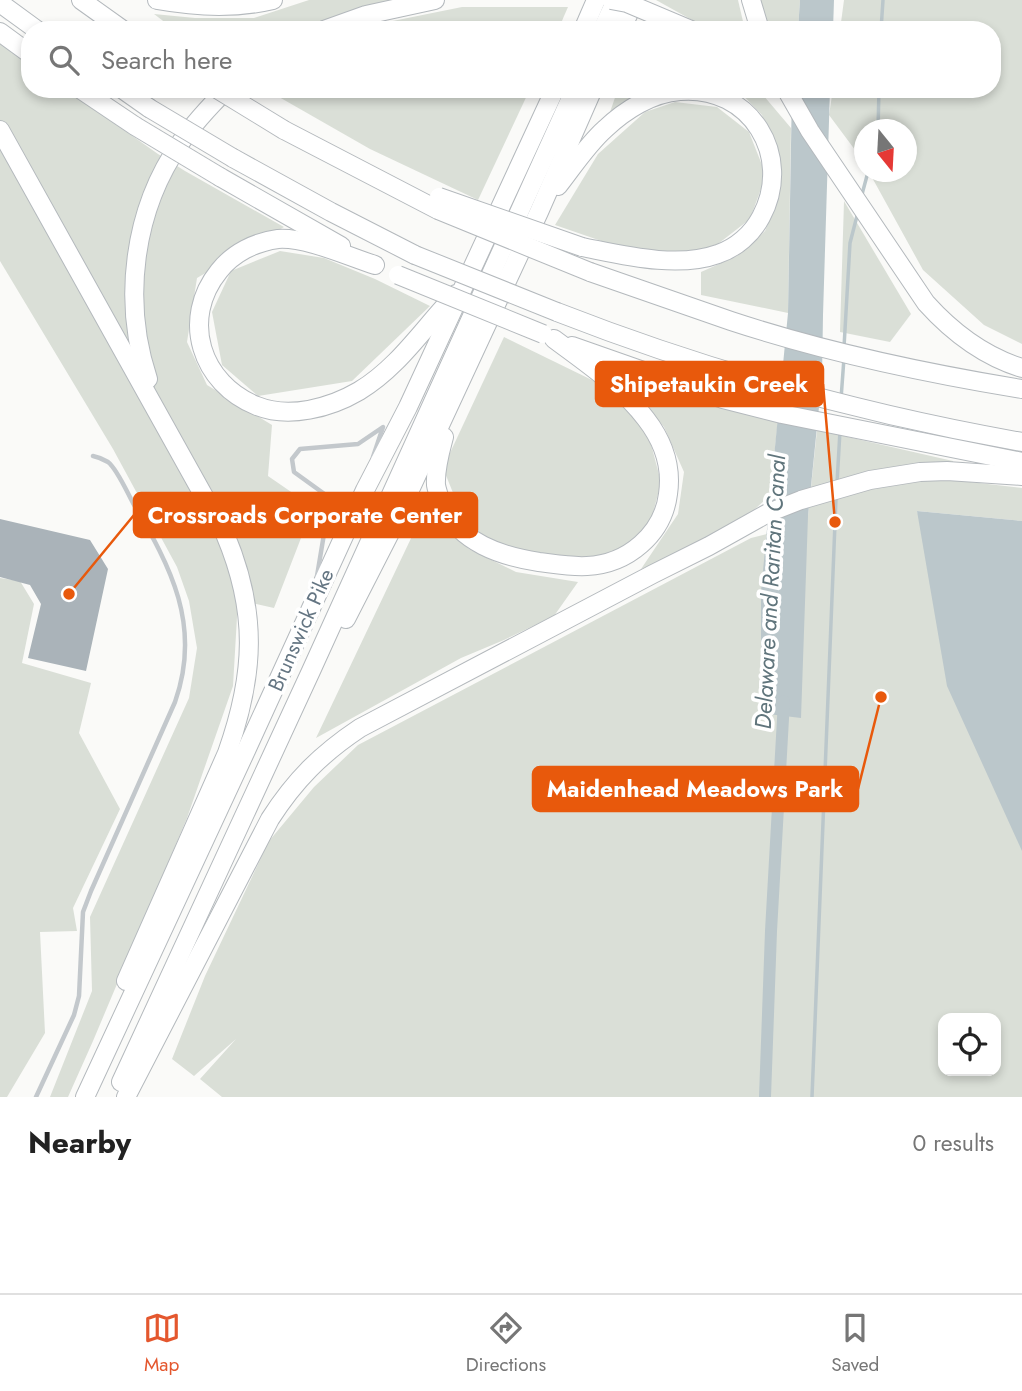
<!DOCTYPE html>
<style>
:root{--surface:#fff;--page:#f6f6f6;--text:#222;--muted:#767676;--line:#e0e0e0;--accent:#e4572e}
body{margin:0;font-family:Jost,sans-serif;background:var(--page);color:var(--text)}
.controls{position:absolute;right:21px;bottom:21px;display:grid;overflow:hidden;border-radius:14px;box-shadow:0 4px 10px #0003}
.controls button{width:63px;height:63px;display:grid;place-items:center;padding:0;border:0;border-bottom:2px solid var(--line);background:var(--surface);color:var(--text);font:35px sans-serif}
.compass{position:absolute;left:854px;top:119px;width:63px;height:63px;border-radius:50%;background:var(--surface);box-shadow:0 4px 10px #0003;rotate:162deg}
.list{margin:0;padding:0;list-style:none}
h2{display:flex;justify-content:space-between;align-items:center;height:91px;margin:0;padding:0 28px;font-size:30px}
h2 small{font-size:23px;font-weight:400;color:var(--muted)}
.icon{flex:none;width:38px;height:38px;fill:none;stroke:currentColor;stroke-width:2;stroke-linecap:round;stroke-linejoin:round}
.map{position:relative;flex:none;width:1022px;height:1097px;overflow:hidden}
.search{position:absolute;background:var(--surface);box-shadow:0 4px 10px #0003;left:21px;right:21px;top:21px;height:77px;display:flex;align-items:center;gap:18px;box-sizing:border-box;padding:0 24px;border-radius:28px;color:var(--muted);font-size:26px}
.sheet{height:196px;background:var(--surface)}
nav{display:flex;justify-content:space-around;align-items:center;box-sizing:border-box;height:98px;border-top:2px solid var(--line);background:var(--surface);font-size:19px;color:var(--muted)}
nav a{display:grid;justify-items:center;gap:4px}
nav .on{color:var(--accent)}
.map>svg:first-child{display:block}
</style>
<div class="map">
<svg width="1022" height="1097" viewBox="0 0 1022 1097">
<rect width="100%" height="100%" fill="#fafaf8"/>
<g fill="#dadfd7" fill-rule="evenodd">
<path d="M 309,0 L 414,0 L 368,9 L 312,30 L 175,30 L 154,14 L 195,18 L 254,18 Z"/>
<path d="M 656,0 L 738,0 L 745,30 L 710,30 Z"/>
<path d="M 758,0 L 800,0 L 798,30 L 770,30 L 759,7 Z"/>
<path d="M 844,0 L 1022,0 L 1022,344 L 984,325 L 923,270 L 869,172 L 906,172 L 906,130 L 864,130 L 864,162 L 829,115 L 833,89 L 992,89 L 992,30 L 840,30 Z"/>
<path d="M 462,7 L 568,7 L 558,30 L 360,30 L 368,26 Z"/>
<path d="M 0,43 L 30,64 L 30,89 L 66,89 L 158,154 L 185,171 L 284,227 L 197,278 L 187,342 L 207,385 L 272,425 L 268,476 L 313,507 L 274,608 L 238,600 L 233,686 L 187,818 L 93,1041 L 68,1097 L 50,1097 L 92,991 L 90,917 L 189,698 L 197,648 L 189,601 L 177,567 L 113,449 L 0,261 Z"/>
<path d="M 265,89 L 530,89 L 478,200 L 370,149 Z"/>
<path d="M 618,89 L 649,89 L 610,112 Z"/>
<path d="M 737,89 L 758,89 L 791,128 L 788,313 L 701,295 L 701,272 L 737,256 L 765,231 L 779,197 L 778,155 L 762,115 Z"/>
<path d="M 675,102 L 717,107 L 749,132 L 766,175 L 750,219 L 714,247 L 668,256 L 613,245 L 555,225 L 598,154 L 645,112 Z"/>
<path d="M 844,201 L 911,314 L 890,342 L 840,332 Z"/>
<path d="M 280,251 L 324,258 L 375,279 L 430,306 L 352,381 L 258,396 L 222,365 L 212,312 L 231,271 Z"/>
<path d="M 504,337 L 594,381 L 647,429 L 661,482 L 649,529 L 617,555 L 584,558 L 508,549 L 466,525 L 443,468 Z"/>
<path d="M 623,378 L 778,420 L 770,495 L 753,511 L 665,560 L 641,569 L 678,514 L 684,472 L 664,427 Z"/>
<path d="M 817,430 L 953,461 L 953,480 L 1022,488 L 1022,521 L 917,511 L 1022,844 L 1022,1097 L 222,1097 L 200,1079 L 236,1039 L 194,1076 L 172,1059 L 205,976 L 269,841 L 314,787 L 358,745 L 751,538 L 767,534 L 808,516 ZM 943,1018 L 996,1018 L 996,1071 L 943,1071 Z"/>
<path d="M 424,511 L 469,549 L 516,572 L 578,582 L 554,616 L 504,640 L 461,658 L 316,738 Z"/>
<path d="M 0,578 L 20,581 L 34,604 L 22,663 L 91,683 L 79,733 L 120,809 L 73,908 L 77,931 L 40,932 L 45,1033 L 7,1097 L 0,1097 Z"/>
</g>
<g fill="#bbc7cb">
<path d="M 800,0 L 834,0 L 833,30 L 798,30 Z"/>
<path d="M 792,89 L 830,89 L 823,315 L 822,377 L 808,516 L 801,718 L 761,713 L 761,591 L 788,313 Z"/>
<path d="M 917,511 L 1022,521 L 1022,851 L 947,686 Z"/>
</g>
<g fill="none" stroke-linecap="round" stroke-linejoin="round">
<g stroke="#bbc7cb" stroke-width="3.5">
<path d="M 881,30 L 883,0"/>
<path d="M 878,130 L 879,89"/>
<path d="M 861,198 L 868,172"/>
<path d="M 844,347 L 850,243 L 858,212"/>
<path d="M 841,399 L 844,358"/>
<path d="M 837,483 L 840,431"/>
<path d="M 812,1097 L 836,498"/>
</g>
<path stroke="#bbc7cb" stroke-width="12" d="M 765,1097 L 771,931 L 784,701"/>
</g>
<path fill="#aab3b9" d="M 0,519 L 90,540 L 108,569 L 86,671 L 28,658 L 41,604 L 30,585 L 0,577 Z"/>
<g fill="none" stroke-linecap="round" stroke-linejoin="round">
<g stroke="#b4b9bd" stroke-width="20">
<g id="highway">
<path d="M 81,0 L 123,30"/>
<path d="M 157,0 C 196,7 235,9 273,0"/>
<path d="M 751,0 L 760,30"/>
<path d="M 0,3 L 37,30"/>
<path d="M 324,30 L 366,15 L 435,0"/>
<path d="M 583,30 L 596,0"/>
<path d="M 602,30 L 616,0"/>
<path d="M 621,30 L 635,0"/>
<path d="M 0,32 L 30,54"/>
<path d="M 80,89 L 135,126"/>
<path d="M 122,89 L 149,108"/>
<path d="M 786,89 L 810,131 L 926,303 C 953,333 983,356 1022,368"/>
<path d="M 0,130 L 225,534 C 258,612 255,674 227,753 L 126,981"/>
<path d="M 284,130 L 438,210"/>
<path d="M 233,158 L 331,212 L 415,255"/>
<path d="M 220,177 L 341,246"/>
<path d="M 558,186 C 573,167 587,145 605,129 C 625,110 652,93 680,91 C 750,85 794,156 761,217 C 752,234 736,248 718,254 C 677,269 623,255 582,247"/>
<path d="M 375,265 C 347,256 306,237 278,239 C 255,242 233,253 219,271 C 180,319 201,384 257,406 C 289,419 330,408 359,391 C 399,367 424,327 456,294"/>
<path d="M 590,272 C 637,288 684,305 731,321 C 825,352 924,373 1022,389"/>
<path d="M 557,312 C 708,371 863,414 1022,442"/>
<path d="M 572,346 L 723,399 L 782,414 L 1022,462"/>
<path d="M 148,379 C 122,301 133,210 181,142 C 194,123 210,106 227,89"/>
<path d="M 444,437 C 440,452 435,469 436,485 C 437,491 440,499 442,505 C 461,543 500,556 539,562 C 555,564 571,567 587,566 C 628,564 663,534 668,494 C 672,467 663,441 646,419 C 622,387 586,363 554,339"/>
<path d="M 346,619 L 389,535 L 539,212 L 593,89"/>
<path d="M 121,1082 L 311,671 L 575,89"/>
<path d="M 85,1097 L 244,755 L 365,490 L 408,407 L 555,89"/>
<path d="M 126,1097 L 270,819 C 295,780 321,754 360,728 L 653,574 L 709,546 L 768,513 L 801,500 L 870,480 L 920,472 L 947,471 L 1022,476"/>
</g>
</g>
<g stroke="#c3c8cc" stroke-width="4.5">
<path d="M 317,576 L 330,498 L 294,472 L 292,459 L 300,449 L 358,444 L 383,427 L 373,457"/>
<path d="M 36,1097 L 74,1015 L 79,996 L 83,912 L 91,891 L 175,702 C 202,626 171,567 133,503 C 127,492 117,469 108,462 C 103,459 98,457 93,456"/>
</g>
<use href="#highway" stroke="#fff" stroke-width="18"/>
<g stroke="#b4b9bd" stroke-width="20" stroke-linecap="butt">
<g id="highway-bridge">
<path d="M 611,0 L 627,3 L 691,30"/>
<path d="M 217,89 L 284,130"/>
<path d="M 149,108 L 233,158"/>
<path d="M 135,126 L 220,177"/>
<path d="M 439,197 L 582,247"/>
<path d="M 438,210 L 590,272"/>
<path d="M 415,255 L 557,312"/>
<path d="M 398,275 L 543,334"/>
</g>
</g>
<use href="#highway-bridge" stroke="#fff" stroke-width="18"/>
</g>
<g text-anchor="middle" stroke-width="7" stroke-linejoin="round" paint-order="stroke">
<g font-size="21" fill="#657683" stroke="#fff">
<text transform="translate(301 630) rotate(-66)" y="7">Brunswick Pike</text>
</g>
<g font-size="23" font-style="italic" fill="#60757c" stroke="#fff">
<text transform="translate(770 592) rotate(-87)" y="8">Delaware and Raritan Canal</text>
</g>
</g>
<path fill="none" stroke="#e8590c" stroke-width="2.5" d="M835 522L823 384M69 594L134 515M881 697L858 789"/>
<g fill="#e8590c" stroke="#fff" stroke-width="2.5">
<circle cx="835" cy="522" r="7"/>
<circle cx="69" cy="594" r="7"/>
<circle cx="881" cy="697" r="7"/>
</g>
<g fill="#e8590c" stroke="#e8590c" stroke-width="2.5">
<rect x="596" y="362" width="227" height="44" rx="7"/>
<rect x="134" y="493" width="343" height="44" rx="7"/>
<rect x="533" y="767" width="325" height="44" rx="7"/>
</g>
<g font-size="23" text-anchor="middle" font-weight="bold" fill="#fff">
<text x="709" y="392">Shipetaukin Creek</text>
<text x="305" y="523">Crossroads Corporate Center</text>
<text x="695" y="797">Maidenhead Meadows Park</text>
</g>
</svg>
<div class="controls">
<button><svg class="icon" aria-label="locate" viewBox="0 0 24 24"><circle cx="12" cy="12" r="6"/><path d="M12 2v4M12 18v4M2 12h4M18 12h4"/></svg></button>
</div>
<svg class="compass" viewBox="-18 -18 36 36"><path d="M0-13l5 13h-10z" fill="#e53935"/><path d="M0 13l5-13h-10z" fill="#767676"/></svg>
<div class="search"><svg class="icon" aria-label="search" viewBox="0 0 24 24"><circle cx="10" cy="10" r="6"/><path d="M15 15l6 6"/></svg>Search here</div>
</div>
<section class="sheet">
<h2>Nearby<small>0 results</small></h2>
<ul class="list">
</ul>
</section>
<nav>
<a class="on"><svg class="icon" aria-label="map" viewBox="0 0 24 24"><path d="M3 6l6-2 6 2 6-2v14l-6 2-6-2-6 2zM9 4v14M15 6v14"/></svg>Map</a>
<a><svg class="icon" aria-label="directions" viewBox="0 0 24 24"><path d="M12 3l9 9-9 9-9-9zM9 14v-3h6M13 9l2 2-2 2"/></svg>Directions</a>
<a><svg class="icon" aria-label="saved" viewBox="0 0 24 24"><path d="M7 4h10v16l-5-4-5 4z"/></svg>Saved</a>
</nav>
